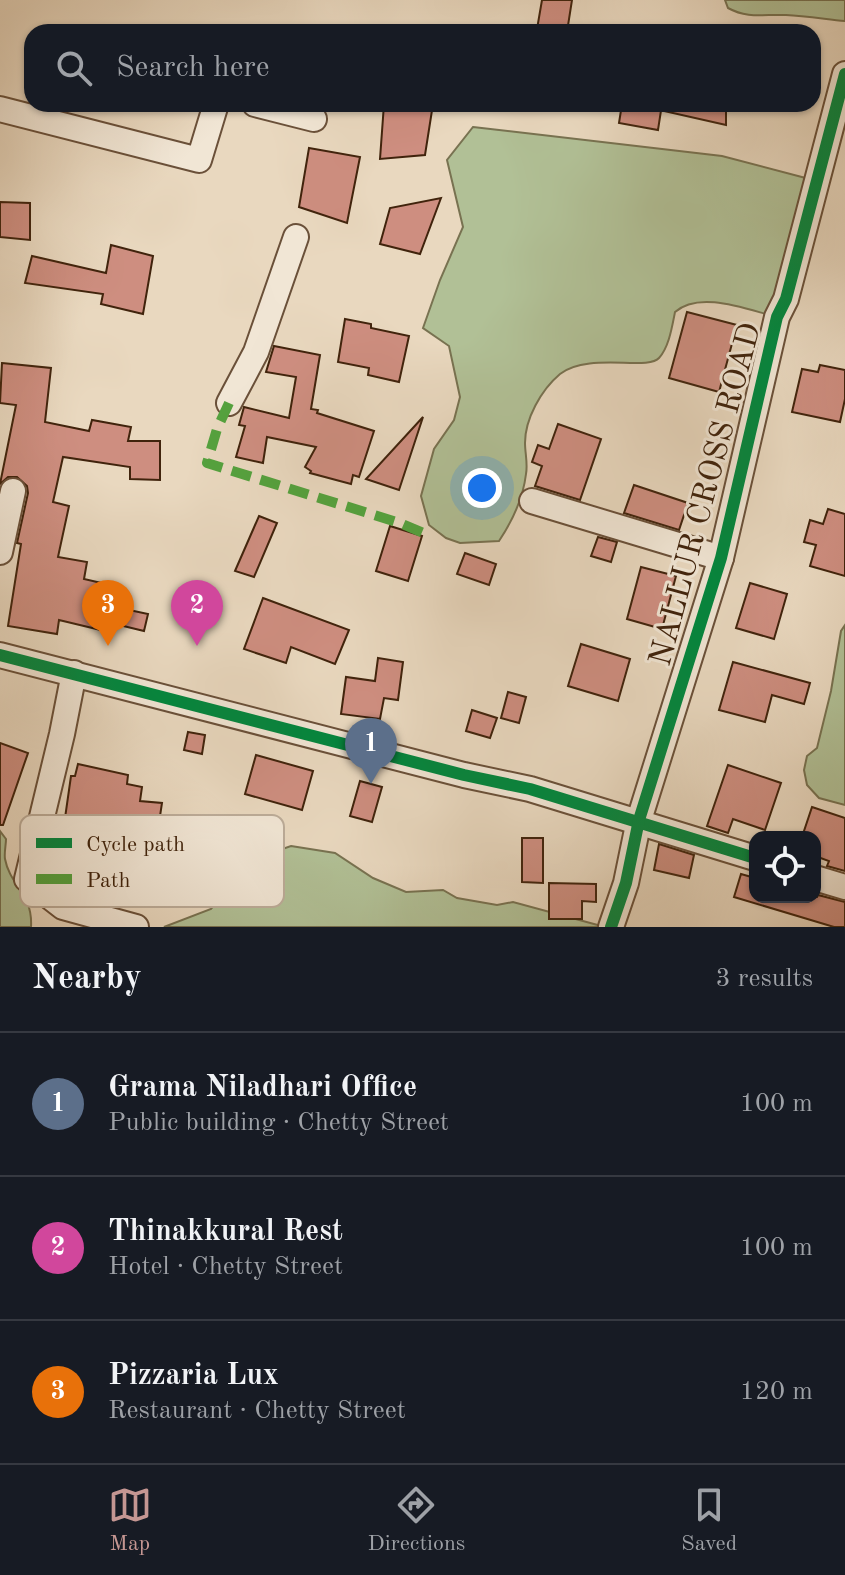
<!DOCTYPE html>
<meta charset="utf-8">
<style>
:root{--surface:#171b24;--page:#242831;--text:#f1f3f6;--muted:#9ea1a6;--line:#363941;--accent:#c59692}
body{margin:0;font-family:"Old Standard TT",serif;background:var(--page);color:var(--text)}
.controls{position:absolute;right:24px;bottom:24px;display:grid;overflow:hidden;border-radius:16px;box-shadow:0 2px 6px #0004}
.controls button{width:72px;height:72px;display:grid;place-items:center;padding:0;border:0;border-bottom:2px solid var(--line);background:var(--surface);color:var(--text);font:40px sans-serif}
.you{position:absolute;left:482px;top:488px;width:28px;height:28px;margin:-20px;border:6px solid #fff;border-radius:50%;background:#1a73e8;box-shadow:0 0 0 12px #1a73e833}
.badge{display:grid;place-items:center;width:52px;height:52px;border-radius:50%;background:var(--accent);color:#fff;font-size:26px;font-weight:700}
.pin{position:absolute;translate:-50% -66px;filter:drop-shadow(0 2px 4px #0008)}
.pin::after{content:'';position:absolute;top:42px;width:28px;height:24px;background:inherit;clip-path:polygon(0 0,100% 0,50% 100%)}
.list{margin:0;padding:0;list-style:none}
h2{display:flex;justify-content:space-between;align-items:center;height:104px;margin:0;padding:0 32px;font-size:34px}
h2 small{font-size:26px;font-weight:400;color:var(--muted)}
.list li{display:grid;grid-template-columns:52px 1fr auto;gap:24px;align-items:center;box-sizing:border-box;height:144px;padding:0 32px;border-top:2px solid var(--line)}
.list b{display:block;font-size:30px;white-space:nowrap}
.list p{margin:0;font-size:26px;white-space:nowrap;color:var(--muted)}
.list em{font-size:26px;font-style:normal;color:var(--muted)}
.icon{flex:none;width:44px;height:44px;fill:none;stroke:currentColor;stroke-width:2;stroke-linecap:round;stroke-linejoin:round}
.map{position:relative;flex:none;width:845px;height:927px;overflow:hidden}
.search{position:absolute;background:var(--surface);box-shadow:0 2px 6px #0004;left:24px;right:24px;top:24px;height:88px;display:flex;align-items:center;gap:20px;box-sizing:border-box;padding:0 28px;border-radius:24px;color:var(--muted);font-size:30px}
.sheet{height:536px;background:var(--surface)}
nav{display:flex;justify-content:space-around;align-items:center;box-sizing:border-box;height:112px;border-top:2px solid var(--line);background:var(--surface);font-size:22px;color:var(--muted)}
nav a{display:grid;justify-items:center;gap:4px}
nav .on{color:var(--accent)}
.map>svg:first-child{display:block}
</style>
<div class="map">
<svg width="845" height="927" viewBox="0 0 845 927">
<rect width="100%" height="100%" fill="#e9d8bf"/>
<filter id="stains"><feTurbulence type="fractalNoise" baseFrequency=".0025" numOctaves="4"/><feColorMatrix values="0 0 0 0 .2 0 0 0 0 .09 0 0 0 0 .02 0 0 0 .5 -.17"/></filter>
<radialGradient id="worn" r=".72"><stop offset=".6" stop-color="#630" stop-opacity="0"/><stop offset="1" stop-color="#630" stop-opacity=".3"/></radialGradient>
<g fill="#b1c096" stroke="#787251" stroke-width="2">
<path d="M 725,0 L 845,0 L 845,21 C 825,19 805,16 786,15 C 764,14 748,19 728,8 Z"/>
<path d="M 473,127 L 722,156 L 817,181 L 777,317 C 748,310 700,290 675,312 C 672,327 669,347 659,358 C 648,371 588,352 560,374 C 541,390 525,419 525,443 C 525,453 528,464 526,474 C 523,499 513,520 499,541 L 460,543 L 446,538 L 429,525 L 421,496 L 434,449 L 454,420 L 460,397 L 449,346 L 423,328 L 440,280 L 463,227 L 447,160 Z"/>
<path d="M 845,625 L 845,805 L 819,798 L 807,785 L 804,770 L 807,756 L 817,748 L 831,691 L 841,631 Z"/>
<path d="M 0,831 L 6,839 C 6,845 4,853 5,859 C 10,886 33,893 31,927 L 0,927 Z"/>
<path d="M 291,846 L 335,853 L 373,878 L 406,892 L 443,890 L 457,898 L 497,905 L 513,902 L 605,927 L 164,927 L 211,909 L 239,875 L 262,856 Z"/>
</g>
<g fill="#ce8e80" stroke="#40230c" stroke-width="2">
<path d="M 542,0 L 572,0 L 567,32 L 537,29 Z"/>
<path d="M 384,104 L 433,104 L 425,155 L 380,159 Z"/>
<path d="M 622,104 L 662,104 L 658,130 L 619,123 Z"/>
<path d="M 665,104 L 726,104 L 726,125 L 664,111 Z"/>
<path d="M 309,148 L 360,157 L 347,223 L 299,207 Z"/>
<path d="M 441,198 L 420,254 L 380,244 L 390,208 Z"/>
<path d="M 0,202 L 30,203 L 30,240 L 0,237 Z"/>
<path d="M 111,245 L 153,256 L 143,314 L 101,304 L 103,294 L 25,283 L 32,256 L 106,273 Z"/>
<path d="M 687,312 L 737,325 L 719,392 L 669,378 Z"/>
<path d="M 345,319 L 371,324 L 371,328 L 409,336 L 399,382 L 368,375 L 369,368 L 338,362 Z"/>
<path d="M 274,346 L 320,355 L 311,409 L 318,410 L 317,413 L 374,431 L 359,477 L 353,475 L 351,484 L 310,473 L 311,471 L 305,467 L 316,447 L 267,437 L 263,463 L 236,457 L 245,426 L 239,425 L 244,407 L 289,418 L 296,377 L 266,372 Z"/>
<path d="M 2,363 L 51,368 L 45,422 L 89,431 L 92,420 L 131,427 L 128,441 L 160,441 L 160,480 L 130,479 L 130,467 L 63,457 L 53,502 L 69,506 L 58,557 L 87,562 L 84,579 L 119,587 L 115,607 L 148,614 L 144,631 L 111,623 L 109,632 L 59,620 L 57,634 L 8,626 L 21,544 L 17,543 L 28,493 L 27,486 L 17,477 L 8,477 L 0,484 L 16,405 L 0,403 Z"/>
<path d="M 820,365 L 845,370 L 845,399 L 840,422 L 792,412 L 802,369 L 818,372 Z"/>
<path d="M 423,417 L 399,490 L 366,479 Z"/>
<path d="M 558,424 L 601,439 L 580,500 L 535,486 L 542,466 L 532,462 L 538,445 L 549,449 Z"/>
<path d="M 634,485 L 688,503 L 679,530 L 624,513 Z"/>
<path d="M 828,509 L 845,514 L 845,576 L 810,566 L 816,545 L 804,542 L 810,520 L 823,524 Z"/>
<path d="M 259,516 L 277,523 L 254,577 L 235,571 Z"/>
<path d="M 390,526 L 422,536 L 408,581 L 376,571 Z"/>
<path d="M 598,537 L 617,542 L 611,562 L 591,556 Z"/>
<path d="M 465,553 L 496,564 L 489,585 L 457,574 Z"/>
<path d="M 641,567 L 676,576 L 662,629 L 627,619 Z"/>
<path d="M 750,583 L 787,594 L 774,639 L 736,628 Z"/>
<path d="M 263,598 L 349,630 L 335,664 L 291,647 L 286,663 L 244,649 Z"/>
<path d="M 581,644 L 630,659 L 618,701 L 568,686 Z"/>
<path d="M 378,658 L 403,662 L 398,700 L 384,698 L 380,719 L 341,714 L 346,677 L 375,681 Z"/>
<path d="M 733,662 L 810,683 L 804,704 L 772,695 L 765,722 L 719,710 Z"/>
<path d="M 508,692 L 526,697 L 519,723 L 501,718 Z"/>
<path d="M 472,710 L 497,718 L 490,738 L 466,731 Z"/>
<path d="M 188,732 L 205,735 L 202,754 L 184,750 Z"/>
<path d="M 0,743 L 28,753 L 3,825 L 0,825 Z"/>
<path d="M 256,755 L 313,771 L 302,810 L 245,794 Z"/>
<path d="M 78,764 L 128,775 L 127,784 L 142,787 L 140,801 L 162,803 L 154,856 L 132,853 L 133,847 L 64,825 L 71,776 L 75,776 Z"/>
<path d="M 728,765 L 781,783 L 765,830 L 733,819 L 728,833 L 707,826 Z"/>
<path d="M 360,781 L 382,787 L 372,822 L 350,816 Z"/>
<path d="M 812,807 L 845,818 L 845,871 L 827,866 L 829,861 L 815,856 L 815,837 L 802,837 Z"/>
<path d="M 522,838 L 543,838 L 543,883 L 522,882 Z"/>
<path d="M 659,844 L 694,855 L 689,878 L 654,870 Z"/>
<path d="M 741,874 L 755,878 L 755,897 L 817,897 L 818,895 L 845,902 L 845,927 L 834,927 L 734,897 Z"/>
<path d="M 549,883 L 596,884 L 596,902 L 582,901 L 582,919 L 549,919 Z"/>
</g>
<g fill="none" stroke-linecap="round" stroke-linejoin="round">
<g stroke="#6a5039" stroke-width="28">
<g id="street">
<path d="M 255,104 L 314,119"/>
<path d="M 0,109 L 199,160 L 216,104"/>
<path d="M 229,403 L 256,352 L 296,237"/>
<path d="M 532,501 L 721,558"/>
<path d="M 0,552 L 13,491"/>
<path d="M 0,655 L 464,775 L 530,789 L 755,858"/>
<path d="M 74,673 L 62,734 L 27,879 L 63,907 L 136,927"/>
<path d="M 815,878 L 845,887"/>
<path d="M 611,927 L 626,883 L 639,820 L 721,558 L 777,317 L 786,299 L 845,74"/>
</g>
</g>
<use href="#street" stroke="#f1e6d5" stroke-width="24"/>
<path stroke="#54a23e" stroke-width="10" stroke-dasharray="20 10" stroke-linecap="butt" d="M 229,403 L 217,429 L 207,463 L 400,523 L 426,534"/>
<g stroke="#f1e6d5" stroke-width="17">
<g id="cycleway">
<path d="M 0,655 L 464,775 L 530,789 L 755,858"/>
<path d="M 611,927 L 626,883 L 639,820 L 721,558 L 777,317 L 786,299 L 845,74"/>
</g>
</g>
<use href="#cycleway" stroke="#00873e" stroke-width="12"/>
</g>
<g text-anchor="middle" stroke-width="6" stroke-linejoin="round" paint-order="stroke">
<g font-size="32" fill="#40230c" stroke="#f1e6d5">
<text transform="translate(704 494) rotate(-75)" y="11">NALLUR CROSS ROAD</text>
</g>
</g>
<rect x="20" y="815" width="264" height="92" rx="12" fill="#f1e6d5" stroke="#bcac99" stroke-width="2"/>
<rect x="36" y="838" width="36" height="10" fill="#00873e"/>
<rect x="36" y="874" width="36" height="10" fill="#54a23e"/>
<g font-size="22" fill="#40230c">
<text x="86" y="851">Cycle path</text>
<text x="86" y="887">Path</text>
</g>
<rect width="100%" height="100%" filter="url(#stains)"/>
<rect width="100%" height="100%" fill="url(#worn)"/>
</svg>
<div class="controls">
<button><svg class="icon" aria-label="locate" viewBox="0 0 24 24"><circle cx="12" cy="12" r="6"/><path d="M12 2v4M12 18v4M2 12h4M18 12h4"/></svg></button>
</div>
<div class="you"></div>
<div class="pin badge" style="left:371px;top:784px;background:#5c6f8a">1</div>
<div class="pin badge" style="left:197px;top:646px;background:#d1479c">2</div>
<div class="pin badge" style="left:108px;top:646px;background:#e8710a">3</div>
<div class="search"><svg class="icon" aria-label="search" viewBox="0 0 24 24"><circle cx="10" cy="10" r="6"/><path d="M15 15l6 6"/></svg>Search here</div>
</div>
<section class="sheet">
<h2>Nearby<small>3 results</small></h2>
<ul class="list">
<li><span class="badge" style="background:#5c6f8a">1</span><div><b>Grama Niladhari Office</b><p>Public building · Chetty Street</p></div><em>100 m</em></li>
<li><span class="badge" style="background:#d1479c">2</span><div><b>Thinakkural Rest</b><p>Hotel · Chetty Street</p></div><em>100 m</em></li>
<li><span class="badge" style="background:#e8710a">3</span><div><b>Pizzaria Lux</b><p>Restaurant · Chetty Street</p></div><em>120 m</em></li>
</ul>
</section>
<nav>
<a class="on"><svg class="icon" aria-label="map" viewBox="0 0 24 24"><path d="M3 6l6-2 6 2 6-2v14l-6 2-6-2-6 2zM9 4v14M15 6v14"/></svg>Map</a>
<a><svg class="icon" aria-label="directions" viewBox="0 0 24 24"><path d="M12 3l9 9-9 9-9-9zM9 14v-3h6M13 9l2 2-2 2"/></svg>Directions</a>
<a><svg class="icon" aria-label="saved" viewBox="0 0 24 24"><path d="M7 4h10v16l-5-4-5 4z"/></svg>Saved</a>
</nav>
